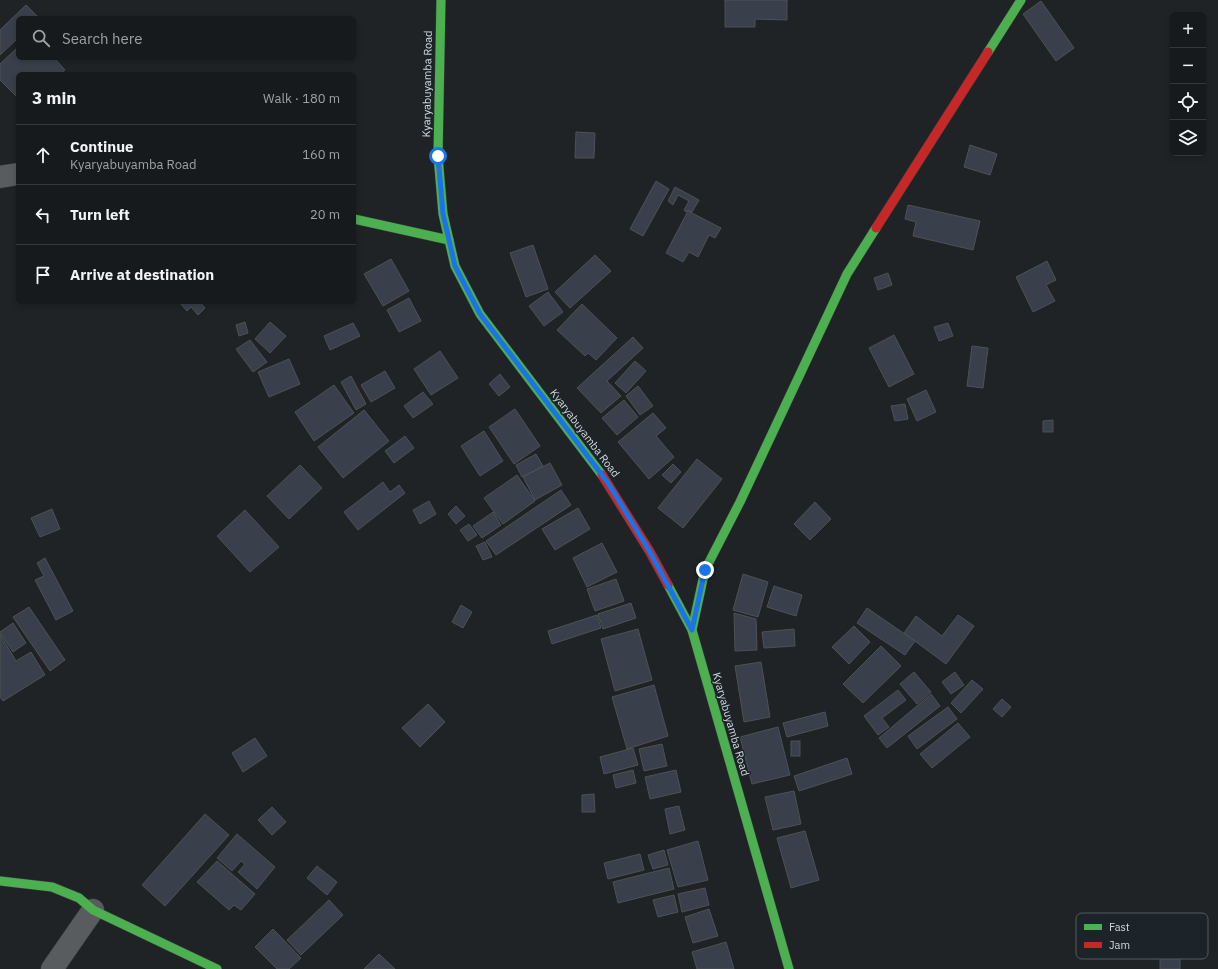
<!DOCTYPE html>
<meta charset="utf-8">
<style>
:root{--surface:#171a1c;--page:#242729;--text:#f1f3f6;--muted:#9ea1a3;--line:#36383b}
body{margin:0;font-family:"IBM Plex Sans",sans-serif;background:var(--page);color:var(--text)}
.controls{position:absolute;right:12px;top:12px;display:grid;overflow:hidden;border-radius:6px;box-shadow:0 2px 6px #0003}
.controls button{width:36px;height:36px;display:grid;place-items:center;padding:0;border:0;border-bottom:1px solid var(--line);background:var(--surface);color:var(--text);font:20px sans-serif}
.stop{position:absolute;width:12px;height:12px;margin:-9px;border:3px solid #1a73e8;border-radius:50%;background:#fff}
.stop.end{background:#1a73e8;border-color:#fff;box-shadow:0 1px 4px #0008}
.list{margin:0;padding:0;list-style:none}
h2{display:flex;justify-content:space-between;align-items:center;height:52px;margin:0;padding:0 16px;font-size:17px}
h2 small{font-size:13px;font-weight:400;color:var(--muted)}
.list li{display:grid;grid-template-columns:26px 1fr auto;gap:12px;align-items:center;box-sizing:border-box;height:60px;padding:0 16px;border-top:1px solid var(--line)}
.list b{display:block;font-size:15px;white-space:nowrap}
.list p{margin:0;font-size:13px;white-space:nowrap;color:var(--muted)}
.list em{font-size:13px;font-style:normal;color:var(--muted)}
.icon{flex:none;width:22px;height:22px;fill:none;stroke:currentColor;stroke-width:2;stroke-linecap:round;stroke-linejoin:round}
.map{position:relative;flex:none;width:1218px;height:969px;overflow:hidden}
.search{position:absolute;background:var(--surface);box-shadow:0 2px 6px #0003;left:16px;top:16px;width:340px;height:44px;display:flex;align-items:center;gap:10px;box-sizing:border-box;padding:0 14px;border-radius:6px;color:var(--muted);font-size:15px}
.panel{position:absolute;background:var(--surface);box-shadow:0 2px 6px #0003;left:16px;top:72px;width:340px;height:232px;border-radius:6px}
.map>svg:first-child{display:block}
</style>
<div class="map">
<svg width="1218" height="969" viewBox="0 0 1218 969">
<rect width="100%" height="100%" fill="#1f2326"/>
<g fill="#39404b" stroke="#4e5154">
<path d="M 725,0 L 787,0 L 787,20 L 755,19 L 755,27 L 725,27 Z"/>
<path d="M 1041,1 L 1074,48 L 1056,61 L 1023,14 Z"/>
<path d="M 26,5 L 39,18 L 18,18 L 18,38 L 0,55 L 0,30 Z"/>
<path d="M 18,47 L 18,58 L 56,58 L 55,59 L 65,70 L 60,74 L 18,74 L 18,98 L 0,80 L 0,64 Z"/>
<path d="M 576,132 L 595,133 L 594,158 L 575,158 Z"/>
<path d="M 970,145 L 997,154 L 990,175 L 964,167 Z"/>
<path d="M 656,181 L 669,189 L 643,236 L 630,229 Z"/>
<path d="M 675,187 L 699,200 L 692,212 L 688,210 L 686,212 L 684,210 L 689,201 L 678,195 L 673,205 L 668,201 Z"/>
<path d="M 908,205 L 980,221 L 973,250 L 913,236 L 916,222 L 905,219 Z"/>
<path d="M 688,211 L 721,228 L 715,238 L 709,235 L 698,257 L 689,252 L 683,262 L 666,253 Z"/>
<path d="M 533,245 L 548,289 L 526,297 L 510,253 Z"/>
<path d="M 595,255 L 611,271 L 570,308 L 555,292 Z"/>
<path d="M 391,259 L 409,291 L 383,306 L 364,274 Z"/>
<path d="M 1047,261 L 1056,280 L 1046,285 L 1055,301 L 1033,312 L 1016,277 Z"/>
<path d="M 888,273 L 892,285 L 878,290 L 874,278 Z"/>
<path d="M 548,292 L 563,312 L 544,326 L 529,306 Z"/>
<path d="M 409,298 L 421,321 L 399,332 L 387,310 Z"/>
<path d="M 179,302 L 200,302 L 205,308 L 198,315 L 191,307 L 187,311 Z"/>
<path d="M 582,304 L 617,338 L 596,360 L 588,353 L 585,356 L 557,330 Z"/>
<path d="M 245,322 L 248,333 L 239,336 L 236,325 Z"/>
<path d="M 270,322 L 286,336 L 270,353 L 255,339 Z"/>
<path d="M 353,323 L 360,336 L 330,350 L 324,336 Z"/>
<path d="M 948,323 L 953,336 L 939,341 L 934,327 Z"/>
<path d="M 894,335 L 914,374 L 889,387 L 869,348 Z"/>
<path d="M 633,337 L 643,348 L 607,381 L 621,396 L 601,413 L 577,388 Z"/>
<path d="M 250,340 L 267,362 L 253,372 L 236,349 Z"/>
<path d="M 972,346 L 988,348 L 983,388 L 967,386 Z"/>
<path d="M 440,351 L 458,378 L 431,395 L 414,369 Z"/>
<path d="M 289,359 L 300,384 L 269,397 L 258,372 Z"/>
<path d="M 635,361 L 646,371 L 626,393 L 615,383 Z"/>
<path d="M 385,371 L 395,388 L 371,402 L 361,385 Z"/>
<path d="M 500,374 L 510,387 L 499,396 L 489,384 Z"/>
<path d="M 351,376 L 366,404 L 356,410 L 341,382 Z"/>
<path d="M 334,385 L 354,413 L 314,441 L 295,412 Z"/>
<path d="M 638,386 L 653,406 L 640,415 L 626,396 Z"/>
<path d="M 926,390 L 936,412 L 917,421 L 907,399 Z"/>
<path d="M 423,392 L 433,404 L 413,418 L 404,406 Z"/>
<path d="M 624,400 L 638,417 L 617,435 L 602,418 Z"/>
<path d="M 905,404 L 908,419 L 895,421 L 891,406 Z"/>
<path d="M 515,409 L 540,446 L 514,464 L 489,427 Z"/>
<path d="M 364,410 L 389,441 L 343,478 L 318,447 Z"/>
<path d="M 653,413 L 666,428 L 656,436 L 674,457 L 649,479 L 618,442 Z"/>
<path d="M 1053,420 L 1053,432 L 1043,432 L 1043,421 Z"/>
<path d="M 484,431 L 503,461 L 480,476 L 461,446 Z"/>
<path d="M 405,436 L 414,448 L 394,463 L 385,451 Z"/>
<path d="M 536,454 L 543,466 L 522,477 L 516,465 Z"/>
<path d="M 697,459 L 722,479 L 683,528 L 658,508 Z"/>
<path d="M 550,463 L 562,485 L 535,500 L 523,477 Z"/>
<path d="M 673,464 L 681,472 L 671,483 L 662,475 Z"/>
<path d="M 300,465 L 322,488 L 289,519 L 267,496 Z"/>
<path d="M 517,475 L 535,501 L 503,524 L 484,498 Z"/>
<path d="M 383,482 L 390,492 L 399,485 L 405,493 L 358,530 L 344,512 Z"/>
<path d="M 561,490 L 571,505 L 496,555 L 486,541 Z"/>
<path d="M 429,501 L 436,514 L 420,524 L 413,510 Z"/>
<path d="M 815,502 L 831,519 L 810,540 L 794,524 Z"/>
<path d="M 456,506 L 465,516 L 456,524 L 448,514 Z"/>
<path d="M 578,508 L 590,529 L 555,550 L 542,529 Z"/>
<path d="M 52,509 L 60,529 L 40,537 L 31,518 Z"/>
<path d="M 245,510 L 279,547 L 250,572 L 217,536 Z"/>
<path d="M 493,512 L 501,525 L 482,538 L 473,526 Z"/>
<path d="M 469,524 L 477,535 L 468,541 L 460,530 Z"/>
<path d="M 485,542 L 492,557 L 483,560 L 476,546 Z"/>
<path d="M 602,543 L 617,572 L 587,587 L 573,558 Z"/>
<path d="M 45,558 L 73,611 L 56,620 L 35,580 L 44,576 L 37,563 Z"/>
<path d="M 743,574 L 768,582 L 758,617 L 733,610 Z"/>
<path d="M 616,579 L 624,601 L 595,611 L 587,589 Z"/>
<path d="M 774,586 L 802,595 L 796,616 L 767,607 Z"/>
<path d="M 631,603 L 636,618 L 603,629 L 598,614 Z"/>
<path d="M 461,605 L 472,612 L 463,628 L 452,622 Z"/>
<path d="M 29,607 L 65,660 L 50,671 L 13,617 Z"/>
<path d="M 867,608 L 915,641 L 905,655 L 857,623 Z"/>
<path d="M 734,613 L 756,619 L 757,650 L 735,651 Z"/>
<path d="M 597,615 L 601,628 L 552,644 L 548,631 Z"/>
<path d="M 958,615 L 974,626 L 946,664 L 904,633 L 916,616 L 942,636 Z"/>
<path d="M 13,623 L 26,643 L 13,652 L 0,632 Z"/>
<path d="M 854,626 L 870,642 L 849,664 L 832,647 Z"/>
<path d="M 638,629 L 652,680 L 615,691 L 601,639 Z"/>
<path d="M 794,629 L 795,646 L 764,648 L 762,632 Z"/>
<path d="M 0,634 L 16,661 L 31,652 L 45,675 L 3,701 L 0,697 Z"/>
<path d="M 881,646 L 901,666 L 863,703 L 843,684 Z"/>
<path d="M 761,662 L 770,717 L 744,722 L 735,666 Z"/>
<path d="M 914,672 L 931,692 L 917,704 L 900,684 Z"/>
<path d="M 955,672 L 964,685 L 951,694 L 942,682 Z"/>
<path d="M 972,680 L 983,689 L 961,713 L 951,703 Z"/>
<path d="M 654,685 L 668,736 L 627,749 L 612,697 Z"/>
<path d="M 898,690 L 906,700 L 882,718 L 889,727 L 878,735 L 864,716 Z"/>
<path d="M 931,694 L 940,706 L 887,748 L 879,738 Z"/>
<path d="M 1002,699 L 1011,707 L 1002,717 L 993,709 Z"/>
<path d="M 428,704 L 445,722 L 420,747 L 402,728 Z"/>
<path d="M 948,707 L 957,719 L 917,749 L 908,736 Z"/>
<path d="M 825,712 L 828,726 L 787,737 L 783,723 Z"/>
<path d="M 958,723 L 970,737 L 932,768 L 920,754 Z"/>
<path d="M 778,727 L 790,775 L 752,784 L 740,737 Z"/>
<path d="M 255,738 L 267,756 L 243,772 L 232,753 Z"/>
<rect x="791" y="741" width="9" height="15"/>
<path d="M 662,744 L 667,766 L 644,771 L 639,749 Z"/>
<path d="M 633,748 L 638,765 L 604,774 L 600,757 Z"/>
<path d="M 847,758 L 852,774 L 799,791 L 794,776 Z"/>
<path d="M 633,770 L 636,783 L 616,788 L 613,775 Z"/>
<path d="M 676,770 L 681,792 L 650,799 L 645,777 Z"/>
<path d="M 794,791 L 801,824 L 773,830 L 765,797 Z"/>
<path d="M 594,794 L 595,812 L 582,812 L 582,795 Z"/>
<path d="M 679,806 L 685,830 L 670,834 L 665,809 Z"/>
<path d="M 272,807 L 286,822 L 272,835 L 258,820 Z"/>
<path d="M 205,814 L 229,835 L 165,906 L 142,885 Z"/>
<path d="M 805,831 L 819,880 L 791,888 L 777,838 Z"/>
<path d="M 237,834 L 275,867 L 257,889 L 238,872 L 245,864 L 241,861 L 232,871 L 217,858 Z"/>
<path d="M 698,841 L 708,880 L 678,887 L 667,850 Z"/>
<path d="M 664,850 L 668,865 L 653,869 L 648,855 Z"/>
<path d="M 640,854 L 644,870 L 608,879 L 604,863 Z"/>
<path d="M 217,861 L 255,894 L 241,910 L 234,905 L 229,910 L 197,882 Z"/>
<path d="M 317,866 L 337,882 L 327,895 L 307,878 Z"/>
<path d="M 669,868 L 674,889 L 618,903 L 613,882 Z"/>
<path d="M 705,888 L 709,905 L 682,912 L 678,894 Z"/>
<path d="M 674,895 L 678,912 L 658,917 L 653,900 Z"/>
<path d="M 329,900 L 343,915 L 301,955 L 287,940 Z"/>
<path d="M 709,909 L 718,936 L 693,943 L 685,917 Z"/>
<path d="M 273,929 L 301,958 L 289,969 L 277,969 L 255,947 Z"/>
<path d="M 726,942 L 734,969 L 697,969 L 692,952 Z"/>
<path d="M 379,954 L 395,969 L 364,969 Z"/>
<rect x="1160" y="957" width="20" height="12"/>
</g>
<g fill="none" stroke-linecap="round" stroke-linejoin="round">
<g stroke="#3a3d40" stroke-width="23">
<g id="street">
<path d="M 0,177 L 18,174"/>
<path d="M 52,969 L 93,910"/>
</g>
</g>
<g stroke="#3a3d40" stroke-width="10">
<g id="fast">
<path d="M 441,0 L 438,156 L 443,214 L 455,266 L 480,314 L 602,475"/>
<path d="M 988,52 L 1021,0"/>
<path d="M 354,219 L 449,240"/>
<path d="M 668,585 L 692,630 L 789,969"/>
<path d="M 692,630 L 705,570 L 740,502 L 847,274 L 876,228"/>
<path d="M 0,881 L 52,887 L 79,898 L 93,910 L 217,969"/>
</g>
</g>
<g stroke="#3a3d40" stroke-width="10">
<g id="jam">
<path d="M 876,228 L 988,52"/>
<path d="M 602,475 L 650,552 L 668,585"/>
</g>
</g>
<use href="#street" stroke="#595c5f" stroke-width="22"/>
<use href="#fast" stroke="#4caf50" stroke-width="9"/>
<use href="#jam" stroke="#c62828" stroke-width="9"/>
</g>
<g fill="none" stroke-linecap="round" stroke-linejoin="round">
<path stroke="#1a73e8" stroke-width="5" d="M 438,156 L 443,214 L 455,266 L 480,314 L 608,483 L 650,552 L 692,630 L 705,570"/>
</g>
<g text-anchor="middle" stroke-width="3" stroke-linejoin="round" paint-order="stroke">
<g font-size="11" fill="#d4d9dd" stroke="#1c2429">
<text transform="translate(427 84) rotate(-89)" y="4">Kyaryabuyamba Road</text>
<text transform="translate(585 433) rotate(53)" y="4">Kyaryabuyamba Road</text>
<text transform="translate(731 724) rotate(74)" y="4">Kyaryabuyamba Road</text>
</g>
</g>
<rect x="1076" y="913" width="132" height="46" rx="6" fill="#1c2429" stroke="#535a5f" stroke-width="1"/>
<rect x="1084" y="924" width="18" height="6" fill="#4caf50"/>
<rect x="1084" y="942" width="18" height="6" fill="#c62828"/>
<g font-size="11" fill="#d4d9dd">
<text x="1109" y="931">Fast</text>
<text x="1109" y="949">Jam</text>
</g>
</svg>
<div class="controls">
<button>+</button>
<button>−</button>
<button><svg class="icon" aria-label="locate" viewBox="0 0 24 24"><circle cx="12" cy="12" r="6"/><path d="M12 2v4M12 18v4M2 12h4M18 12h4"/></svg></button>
<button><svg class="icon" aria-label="layers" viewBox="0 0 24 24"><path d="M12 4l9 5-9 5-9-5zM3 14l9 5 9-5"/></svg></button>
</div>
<div class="stop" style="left:438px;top:156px"></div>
<div class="stop end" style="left:705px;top:570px"></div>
<div class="search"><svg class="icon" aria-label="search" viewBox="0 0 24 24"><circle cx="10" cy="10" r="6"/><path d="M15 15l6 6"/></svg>Search here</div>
<section class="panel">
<h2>3 min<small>Walk · 180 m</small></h2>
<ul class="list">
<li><svg class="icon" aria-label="ahead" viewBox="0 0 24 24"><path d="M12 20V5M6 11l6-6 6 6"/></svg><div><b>Continue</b><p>Kyaryabuyamba Road</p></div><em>160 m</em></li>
<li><svg class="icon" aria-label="left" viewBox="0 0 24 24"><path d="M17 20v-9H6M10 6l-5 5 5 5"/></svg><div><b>Turn left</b></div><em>20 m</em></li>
<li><svg class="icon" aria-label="arrive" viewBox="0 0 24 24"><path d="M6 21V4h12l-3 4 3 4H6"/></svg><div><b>Arrive at destination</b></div></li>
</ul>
</section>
</div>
